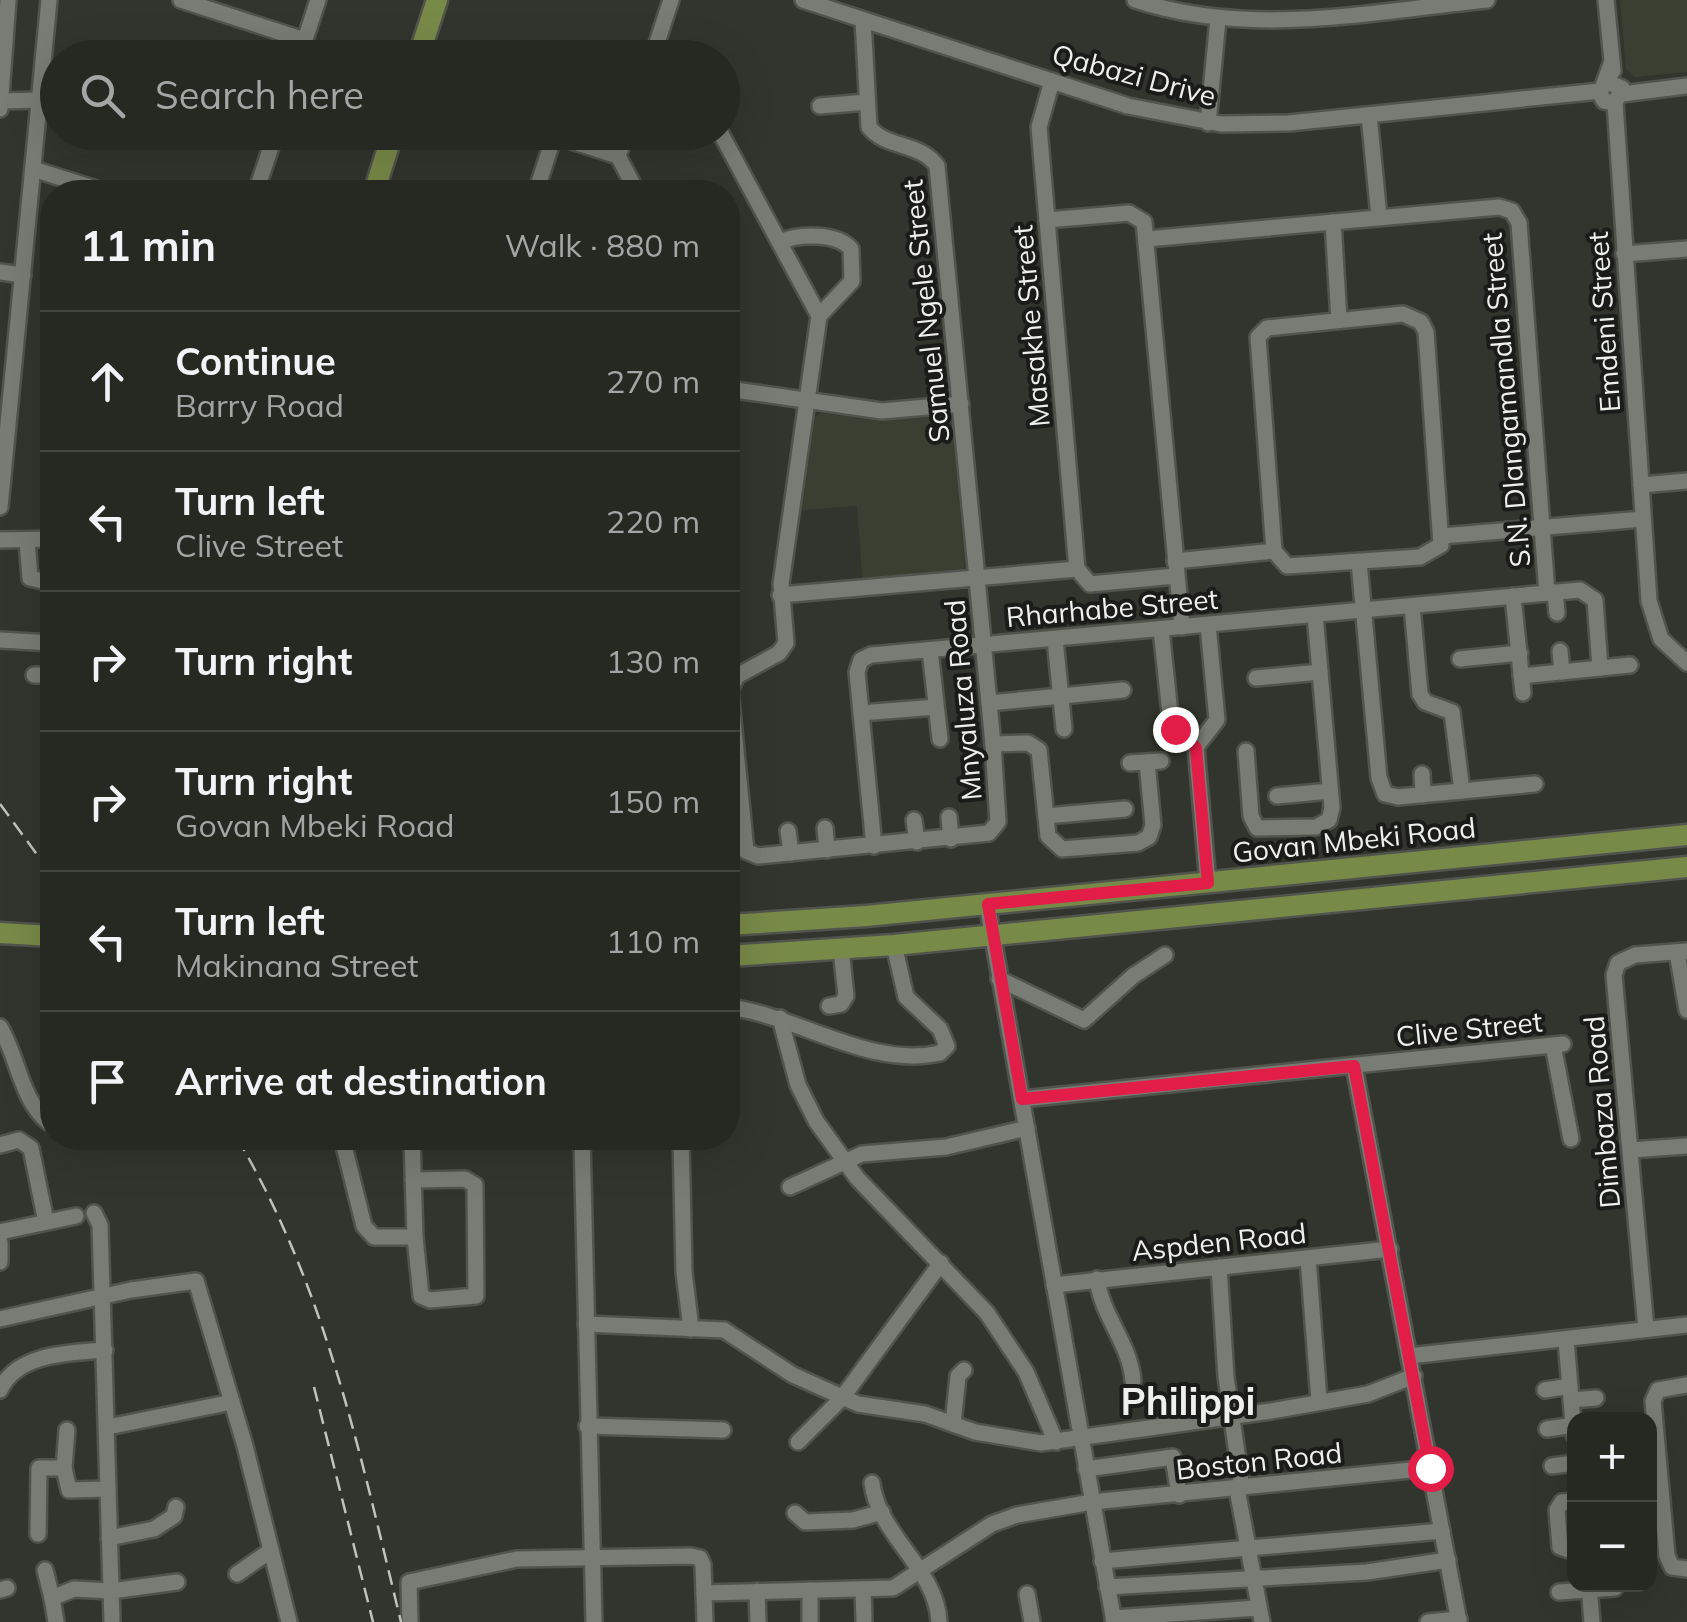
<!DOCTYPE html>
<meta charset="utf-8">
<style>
:root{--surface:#262822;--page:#2e302a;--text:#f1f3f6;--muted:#a4a6a5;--line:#424440}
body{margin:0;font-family:Mulish,sans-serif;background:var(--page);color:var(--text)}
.controls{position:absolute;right:30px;bottom:30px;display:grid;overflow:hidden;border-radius:20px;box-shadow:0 10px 40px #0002}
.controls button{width:90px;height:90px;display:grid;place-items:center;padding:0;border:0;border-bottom:2px solid var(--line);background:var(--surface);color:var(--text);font:50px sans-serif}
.stop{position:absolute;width:30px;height:30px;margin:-22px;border:8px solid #e11d48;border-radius:50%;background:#fff}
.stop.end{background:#e11d48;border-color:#fff;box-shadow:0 2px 10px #0008}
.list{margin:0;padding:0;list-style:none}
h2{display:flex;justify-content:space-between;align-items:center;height:130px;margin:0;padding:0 40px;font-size:42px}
h2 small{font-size:32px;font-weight:400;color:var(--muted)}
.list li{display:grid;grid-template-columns:65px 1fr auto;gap:30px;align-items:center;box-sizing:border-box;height:140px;padding:0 40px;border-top:2px solid var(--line)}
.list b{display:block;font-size:38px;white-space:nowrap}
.list p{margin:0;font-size:32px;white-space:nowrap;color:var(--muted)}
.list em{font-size:32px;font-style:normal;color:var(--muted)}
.icon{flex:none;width:55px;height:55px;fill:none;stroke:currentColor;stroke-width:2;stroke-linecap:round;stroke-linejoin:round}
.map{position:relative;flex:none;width:1687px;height:1622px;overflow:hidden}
.search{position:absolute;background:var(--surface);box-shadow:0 10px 40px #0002;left:40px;top:40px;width:700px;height:110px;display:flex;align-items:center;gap:25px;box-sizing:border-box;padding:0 35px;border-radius:55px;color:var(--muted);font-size:38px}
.panel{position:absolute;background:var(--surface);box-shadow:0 10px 40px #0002;left:40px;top:180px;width:700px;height:970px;border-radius:40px}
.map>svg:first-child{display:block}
</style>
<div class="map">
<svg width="1687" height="1622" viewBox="0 0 1687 1622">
<rect width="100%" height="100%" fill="#32352d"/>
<g fill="#3b3f32">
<path d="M 1620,0 L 1687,0 L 1687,72 L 1635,77 L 1626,70 Z"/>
<path d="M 821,413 L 879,421 L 946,416 L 952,419 L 965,566 L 957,576 L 863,585 L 857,506 L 802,510 L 815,417 Z"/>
</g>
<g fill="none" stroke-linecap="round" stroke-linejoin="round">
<g stroke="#51544d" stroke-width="20">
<g id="minor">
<path d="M 181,0 L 304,40"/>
<path d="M 803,0 L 1128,106 L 1221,124 L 1289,123 L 1600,91"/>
<path d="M 1135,0 C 1250,38 1369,12 1487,0"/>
<path d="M 1606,0 L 1613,71"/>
<path d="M 299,58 L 318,0"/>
<path d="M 652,58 L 671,0"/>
<path d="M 1052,81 L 1039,127 L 1077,569 L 1090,584 L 1176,576"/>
<path d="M 1607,82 L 1622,88 L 1615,103 L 1604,101 L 1600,94 L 1611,64"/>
<path d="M 1622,94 L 1687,86"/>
<path d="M 1,101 L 40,100"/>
<path d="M 1615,103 L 1649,601 L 1661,639 L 1687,663"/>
<path d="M 820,106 L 867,102"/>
<path d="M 0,109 L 8,0"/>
<path d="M 1369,115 L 1379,217"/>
<path d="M 1208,123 L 1218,19"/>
<path d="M 543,132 L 618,156"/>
<path d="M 720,132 L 819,316 L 781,584 L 786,643 L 779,653 L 737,676 L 730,690 L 746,851 L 758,856 L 989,833 L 998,822 L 993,744 L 937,166 C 921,142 886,149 869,127 L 863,20"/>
<path d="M 618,156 L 637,192"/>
<path d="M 618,156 L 627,132"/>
<path d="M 33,169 L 106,192"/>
<path d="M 256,192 L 276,132"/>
<path d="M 536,192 L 554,136"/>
<path d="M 1047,220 L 1129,213 L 1144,222 L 1182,627"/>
<path d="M 1333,222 L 1339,320"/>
<path d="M 1147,239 L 1499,207 L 1512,211 L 1519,223 L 1547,593"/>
<path d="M 780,242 C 799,233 838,233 851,249 L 852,281 L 819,316"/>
<path d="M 1624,254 L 1687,249"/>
<path d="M 0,272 L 23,275"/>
<path d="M 1403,314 L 1421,322 L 1426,332 L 1441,545 L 1420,557 L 1287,566 L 1274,551 L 1258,337 L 1267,328 Z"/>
<path d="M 728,389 L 882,411 L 961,404"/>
<path d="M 1641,485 L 1687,481"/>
<path d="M 0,507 L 49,0"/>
<path d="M 1442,536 L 1643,519"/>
<path d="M 0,540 L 52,539"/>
<path d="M 27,540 L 30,578 L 52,583"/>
<path d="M 1175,561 L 1274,551"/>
<path d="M 1359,562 L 1379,778 L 1385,794 L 1398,797 L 1535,784"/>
<path d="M 1555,592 L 1557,613"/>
<path d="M 780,595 L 1077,569"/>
<path d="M 1513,596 L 1523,693"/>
<path d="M 1412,606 L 1420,694 L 1425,702 L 1452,712 L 1462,791"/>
<path d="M 1161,629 L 1171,723 L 1196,747 L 1208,883"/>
<path d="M 1055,639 L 1064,729"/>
<path d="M 0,640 L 52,643"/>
<path d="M 930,650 L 940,739"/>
<path d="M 1560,651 L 1562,672"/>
<path d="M 1460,659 L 1520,653"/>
<path d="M 34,675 L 52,675"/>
<path d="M 1521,676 L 1630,665"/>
<path d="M 1256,678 L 1320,672"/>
<path d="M 989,703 L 1123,690"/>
<path d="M 861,713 L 936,707"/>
<path d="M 993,744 L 1028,743 L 1039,750 L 1048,836 L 1062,849 L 1138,843 L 1149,837 L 1153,825 L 1147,762"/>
<path d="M 1196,747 L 1217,720 L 1208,625"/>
<path d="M 1246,751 L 1251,816 L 1257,828 L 1316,827 L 1329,820 L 1332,808 L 1315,615"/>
<path d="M 1130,763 L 1161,761"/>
<path d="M 1422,774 L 1423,795"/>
<path d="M 1277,796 L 1330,791"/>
<path d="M 1046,816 L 1125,809"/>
<path d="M 949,817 L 951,839"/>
<path d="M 914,820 L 917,842"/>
<path d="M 825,828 L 827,850"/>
<path d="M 788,831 L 791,853"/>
<path d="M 874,846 L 857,672 L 861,660 L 871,655 L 1580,590 L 1595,600 L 1600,668"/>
<path d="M 987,904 L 1114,1622"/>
<path d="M 1677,952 L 1687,1010"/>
<path d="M 999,979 L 1084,1020 L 1133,976 L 1165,955"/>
<path d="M 829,1006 L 841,1004 L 846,996 L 841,949"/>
<path d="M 728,1007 C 797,1015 869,1069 940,1053 L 947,1046 L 940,1029 L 906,997 L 894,945"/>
<path d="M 780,1018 L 798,1085 L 816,1121 L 857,1178 L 987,1313 L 1026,1372 L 1056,1442"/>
<path d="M 0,1027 C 18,1057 21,1100 48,1122"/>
<path d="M 1553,1045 L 1571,1139"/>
<path d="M 1354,1066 L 1459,1622"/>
<path d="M 1022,1099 L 1563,1044"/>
<path d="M 342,1138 L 364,1226 L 374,1237 L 415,1237 L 412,1138"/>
<path d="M 582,1138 L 594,1622"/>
<path d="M 681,1138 L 684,1272 L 691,1329"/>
<path d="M 0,1145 L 19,1140 L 31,1148 L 46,1222"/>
<path d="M 1631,1150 L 1687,1146"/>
<path d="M 413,1180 L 465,1179 L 475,1185 L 476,1296 L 430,1300 L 421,1296 L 415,1237"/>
<path d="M 790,1187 L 862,1154 L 946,1147 L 1027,1128"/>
<path d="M 94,1213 L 100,1225 L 112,1622"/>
<path d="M 0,1232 L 76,1216"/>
<path d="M 0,1242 L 0,1262"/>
<path d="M 1308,1258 L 1319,1400"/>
<path d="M 1219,1267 L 1226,1377 L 1242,1488"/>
<path d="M 1097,1279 C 1102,1317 1130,1343 1133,1381"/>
<path d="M 1054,1285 L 1390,1249"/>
<path d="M 0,1319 L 131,1290 L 196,1281 L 245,1446 L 289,1622"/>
<path d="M 586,1324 L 724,1330 L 793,1375 L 858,1404 L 925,1414 L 975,1432 L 1041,1443 L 1271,1411 L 1368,1394 L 1414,1376"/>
<path d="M 1646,1329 L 1614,975 L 1618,963 L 1635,955 L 1687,951"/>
<path d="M 1566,1340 L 1574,1435"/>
<path d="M 1409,1356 L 1687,1325"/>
<path d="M 1687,1385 L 1658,1390 L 1653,1401 L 1667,1556 L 1672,1567 L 1687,1569"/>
<path d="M 0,1390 C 17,1353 69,1353 105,1350"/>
<path d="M 1545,1390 L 1570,1386"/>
<path d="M 1571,1400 L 1596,1398"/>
<path d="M 953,1424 L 958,1376 L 964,1370"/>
<path d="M 587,1426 L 723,1430"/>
<path d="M 108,1427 L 232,1402"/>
<path d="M 1547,1429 L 1574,1425"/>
<path d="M 67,1430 L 64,1468 L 69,1490 L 108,1489"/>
<path d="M 798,1442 L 842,1398 L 941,1263"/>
<path d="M 1552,1466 L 1574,1463"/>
<path d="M 1086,1469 L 1173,1457 L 1179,1495"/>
<path d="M 872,1483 C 878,1535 937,1569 939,1622"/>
<path d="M 1237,1489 L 1262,1622"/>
<path d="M 1574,1501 L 1562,1502 L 1557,1510 L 1560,1547 L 1574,1552"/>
<path d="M 795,1513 L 805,1522 L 853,1520 L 882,1512"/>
<path d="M 38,1534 L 39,1468 L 64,1468"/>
<path d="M 109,1538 L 154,1529 L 174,1516 L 176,1507"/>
<path d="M 1102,1561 L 1442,1531"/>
<path d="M 45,1570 L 52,1598 L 74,1589 L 111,1591 L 177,1582"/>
<path d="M 237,1574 L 270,1551"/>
<path d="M 1589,1584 L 1592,1622"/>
<path d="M 1107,1587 L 1367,1572 L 1448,1560"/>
<path d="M 863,1589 L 864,1622"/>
<path d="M 0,1590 L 7,1588"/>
<path d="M 810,1590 L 810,1622"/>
<path d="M 757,1591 L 758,1622"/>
<path d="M 1559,1592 L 1615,1588"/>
<path d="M 704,1593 L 893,1588 L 992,1524 L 1017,1515 L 1092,1502 L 1430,1468"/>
<path d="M 1027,1594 L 1032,1622"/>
<path d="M 52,1598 L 56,1622"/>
<path d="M 1113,1618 L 1258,1608"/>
<path d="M 410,1622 L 409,1582 L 517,1559 L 691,1556 L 700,1558 L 703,1565 L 705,1622"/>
<path d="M 1428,1622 L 1459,1619"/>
</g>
</g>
<g stroke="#51544d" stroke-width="25">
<g id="major">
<path d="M 418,58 L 437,0"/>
<path d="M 374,192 L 393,132"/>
<path d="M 728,925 L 866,916 L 1687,835"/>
<path d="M 0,933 L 52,936"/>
<path d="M 728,956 L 894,945 L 1687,867"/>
</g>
</g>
<use href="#minor" stroke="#797c74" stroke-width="15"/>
<use href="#major" stroke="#788a48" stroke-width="20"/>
<g stroke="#c0c2bd" stroke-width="2.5" stroke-dasharray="15 8" stroke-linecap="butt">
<path d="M 0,804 L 52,875"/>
<path d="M 237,1138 C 326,1288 360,1454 401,1622"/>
<path d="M 314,1387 L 373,1622"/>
</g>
</g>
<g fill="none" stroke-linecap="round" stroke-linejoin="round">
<path stroke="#e11d48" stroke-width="12" d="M 1175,729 L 1196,748 L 1208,883 L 988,904 L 1022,1099 L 1354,1066 L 1430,1468"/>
</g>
<g text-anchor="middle" stroke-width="8" stroke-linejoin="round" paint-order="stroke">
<g font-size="28" fill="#eef0eb" stroke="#1b1c19">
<text transform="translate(1134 75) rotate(15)" y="10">Qabazi Drive</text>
<text transform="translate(926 311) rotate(-96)" y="10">Samuel Ngele Street</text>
<text transform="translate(1604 322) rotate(-94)" y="10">Emdeni Street</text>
<text transform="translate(1031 326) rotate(-95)" y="10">Masakhe Street</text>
<text transform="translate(1506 400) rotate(-95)" y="10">S.N. Dlangamandla Street</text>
<text transform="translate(1112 608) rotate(-5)" y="10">Rharhabe Street</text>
<text transform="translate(963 700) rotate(-95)" y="10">Mnyaluza Road</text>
<text transform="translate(1354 840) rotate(-6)" y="10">Govan Mbeki Road</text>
<text transform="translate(1469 1029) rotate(-6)" y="10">Clive Street</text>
<text transform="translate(1602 1112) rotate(-95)" y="10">Dimbaza Road</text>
<text transform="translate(1219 1242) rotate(-6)" y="10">Aspden Road</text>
<text transform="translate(1259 1461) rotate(-6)" y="10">Boston Road</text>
</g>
<g font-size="38" font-weight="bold" fill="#eef0eb" stroke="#1b1c19">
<text x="1188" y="1415">Philippi</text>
</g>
</g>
</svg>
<div class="controls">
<button>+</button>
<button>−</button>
</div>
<div class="stop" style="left:1430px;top:1468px"></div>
<div class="stop end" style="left:1175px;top:729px"></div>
<div class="search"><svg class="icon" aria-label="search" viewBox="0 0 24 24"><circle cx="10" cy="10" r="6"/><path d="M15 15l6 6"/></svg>Search here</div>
<section class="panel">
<h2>11 min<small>Walk · 880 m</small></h2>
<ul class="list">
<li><svg class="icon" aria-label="ahead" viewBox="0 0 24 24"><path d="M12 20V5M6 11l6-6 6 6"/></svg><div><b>Continue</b><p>Barry Road</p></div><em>270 m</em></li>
<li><svg class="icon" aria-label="left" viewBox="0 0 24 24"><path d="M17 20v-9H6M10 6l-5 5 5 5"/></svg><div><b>Turn left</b><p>Clive Street</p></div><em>220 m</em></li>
<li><svg class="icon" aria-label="right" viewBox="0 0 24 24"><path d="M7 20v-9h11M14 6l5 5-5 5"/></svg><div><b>Turn right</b></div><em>130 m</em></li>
<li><svg class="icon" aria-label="right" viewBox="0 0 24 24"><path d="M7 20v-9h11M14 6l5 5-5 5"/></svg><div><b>Turn right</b><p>Govan Mbeki Road</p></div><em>150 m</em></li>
<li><svg class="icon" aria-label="left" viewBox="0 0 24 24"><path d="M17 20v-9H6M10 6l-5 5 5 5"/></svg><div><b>Turn left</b><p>Makinana Street</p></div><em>110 m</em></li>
<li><svg class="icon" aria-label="arrive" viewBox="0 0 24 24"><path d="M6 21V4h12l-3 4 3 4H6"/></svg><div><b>Arrive at destination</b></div></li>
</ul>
</section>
</div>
